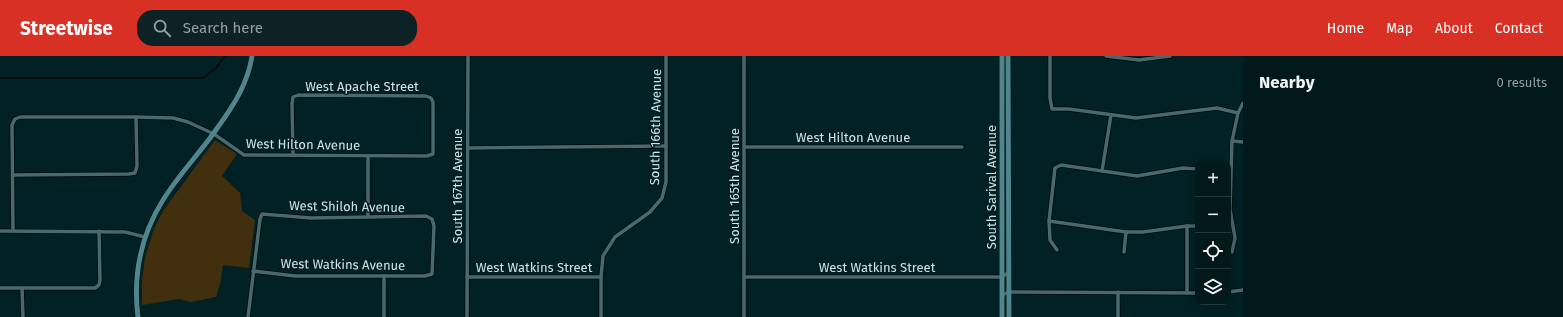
<!DOCTYPE html>
<meta charset="utf-8">
<style>
:root{--surface:#02191c;--page:#0c2225;--text:#f1f3f6;--muted:#96a0a3;--line:#23383b;--accent:#d93025}
body{margin:0;font-family:"Fira Sans",sans-serif;background:var(--page);color:var(--text)}
.controls{position:absolute;right:12px;bottom:12px;display:grid;overflow:hidden;border-radius:8px;box-shadow:0 2px 10px #0003}
.controls button{width:36px;height:36px;display:grid;place-items:center;padding:0;border:0;border-bottom:1px solid var(--line);background:var(--surface);color:var(--text);font:20px sans-serif}
.list{margin:0;padding:0;list-style:none}
h2{display:flex;justify-content:space-between;align-items:center;height:52px;margin:0;padding:0 16px;font-size:17px}
h2 small{font-size:13px;font-weight:400;color:var(--muted)}
.icon{flex:none;width:22px;height:22px;fill:none;stroke:currentColor;stroke-width:2;stroke-linecap:round;stroke-linejoin:round}
.map{position:relative;flex:none;width:1243px;height:261px;overflow:hidden}
header{display:flex;align-items:center;gap:24px;box-sizing:border-box;height:56px;padding:0 20px;background:var(--accent);color:#fff}
header strong{font-size:19px}
nav{display:flex;gap:22px;margin-inline-start:auto;font-size:14px}
.search{width:280px;height:36px;background:var(--page);display:flex;align-items:center;gap:10px;box-sizing:border-box;padding:0 14px;border-radius:16px;color:var(--muted);font-size:15px}
main{display:flex}
aside{flex:1;background:var(--surface)}
.map>svg:first-child{display:block}
</style>
<header>
<strong>Streetwise</strong>
<div class="search"><svg class="icon" aria-label="search" viewBox="0 0 24 24"><circle cx="10" cy="10" r="6"/><path d="M15 15l6 6"/></svg>Search here</div>
<nav><a>Home</a><a>Map</a><a>About</a><a>Contact</a></nav>
</header>
<main>
<div class="map">
<svg width="1243" height="261" viewBox="0 0 1243 261">
<rect width="100%" height="100%" fill="#022125"/>
<path fill="#412f0d" d="M 215,84 L 237,98 L 222,120 L 240,137 L 242,155 L 255,164 L 249,212 L 223,209 L 221,224 L 216,241 L 191,246 L 179,243 L 142,249 L 142,224 L 145,202 L 153,175 L 163,155 Z"/>
<g fill="none" stroke-linecap="round" stroke-linejoin="round">
<path stroke="#140a00" stroke-width="1.5" d="M 0,22 L 203,22 L 216,12 L 225,0"/>
<g stroke="#000a0d" stroke-width="5">
<g id="street">
<path d="M 1050,0 L 1050,42 L 1052,53 L 1069,53 L 1136,62 L 1217,52 L 1238,57"/>
<path d="M 1106,0 L 1139,4 L 1170,0"/>
<path d="M 1232,85 L 1243,86"/>
<path d="M 745,91 L 962,91"/>
<path d="M 468,92 L 666,90"/>
<path d="M 368,100 L 368,160"/>
<path d="M 1102,115 L 1111,59"/>
<path d="M 13,119 L 129,118 L 135,117 L 137,110 L 136,61"/>
<path d="M 1049,165 L 1126,176 L 1143,176 L 1187,170 L 1198,170"/>
<path d="M 0,175 L 125,176 L 145,181"/>
<path d="M 13,175 L 12,69 L 15,63 L 20,61 L 136,61 L 173,62 L 188,66 L 214,78 L 244,99 L 427,100 L 433,98 L 433,46 L 431,42 L 426,40 L 298,39 L 293,41 L 292,48 L 293,99"/>
<path d="M 1057,194 L 1050,184 L 1049,165 L 1055,112 L 1061,109 L 1137,120 L 1183,112 L 1198,113"/>
<path d="M 1124,196 L 1126,176"/>
<path d="M 1232,196 L 1235,182 L 1230,153 L 1232,85 L 1238,57 L 1243,47"/>
<path d="M 384,220 L 384,261"/>
<path d="M 467,221 L 601,221"/>
<path d="M 744,221 L 1002,221 L 1009,216"/>
<path d="M 0,232 L 95,232 L 99,229 L 100,224 L 99,175"/>
<path d="M 22,232 L 23,261"/>
<path d="M 1118,236 L 1118,261"/>
<path d="M 1228,236 L 1243,234"/>
<path d="M 1187,237 L 1187,170"/>
<path d="M 1003,240 L 1004,238 L 1009,236 L 1198,237"/>
<path d="M 248,261 L 260,163 L 262,158 L 311,162 L 426,160 L 432,163 L 434,170 L 432,218 L 425,220 L 295,220 L 253,215"/>
<path d="M 467,261 L 468,0"/>
<path d="M 601,261 L 601,221 L 603,200 L 615,181 L 650,156 L 662,142 L 666,126 L 666,0"/>
<path d="M 744,261 L 744,0"/>
</g>
</g>
<g stroke="#000a0d" stroke-width="6">
<g id="secondary">
<path d="M 1002,0 L 1002,261"/>
<path d="M 1008,0 L 1009,261"/>
<path d="M 138,261 C 133,220 141,179 163,144 C 179,118 201,96 218,71 C 234,49 248,27 252,0"/>
</g>
</g>
<use href="#street" stroke="#49696d" stroke-width="3.5"/>
<use href="#secondary" stroke="#4f868d" stroke-width="5"/>
</g>
<g text-anchor="middle" stroke-width="3" stroke-linejoin="round" paint-order="stroke">
<g font-size="13" fill="#d2e3e5" stroke="#022125">
<text x="362" y="35">West Apache Street</text>
<text transform="translate(655 71) rotate(-89)" y="5">South 166th Avenue</text>
<text x="853" y="86">West Hilton Avenue</text>
<text transform="translate(303 88) rotate(1)" y="5">West Hilton Avenue</text>
<text transform="translate(457 130) rotate(-90)" y="5">South 167th Avenue</text>
<text transform="translate(734 130) rotate(-90)" y="5">South 165th Avenue</text>
<text transform="translate(991 131) rotate(-90)" y="5">South Sarival Avenue</text>
<text transform="translate(347 150) rotate(1)" y="5">West Shiloh Avenue</text>
<text transform="translate(343 208) rotate(1)" y="5">West Watkins Avenue</text>
<text x="534" y="216">West Watkins Street</text>
<text x="877" y="216">West Watkins Street</text>
</g>
</g>
</svg>
<div class="controls">
<button>+</button>
<button>−</button>
<button><svg class="icon" aria-label="locate" viewBox="0 0 24 24"><circle cx="12" cy="12" r="6"/><path d="M12 2v4M12 18v4M2 12h4M18 12h4"/></svg></button>
<button><svg class="icon" aria-label="layers" viewBox="0 0 24 24"><path d="M12 4l9 5-9 5-9-5zM3 14l9 5 9-5"/></svg></button>
</div>
</div>
<aside>
<h2>Nearby<small>0 results</small></h2>
<ul class="list">
</ul>
</aside>
</main>
